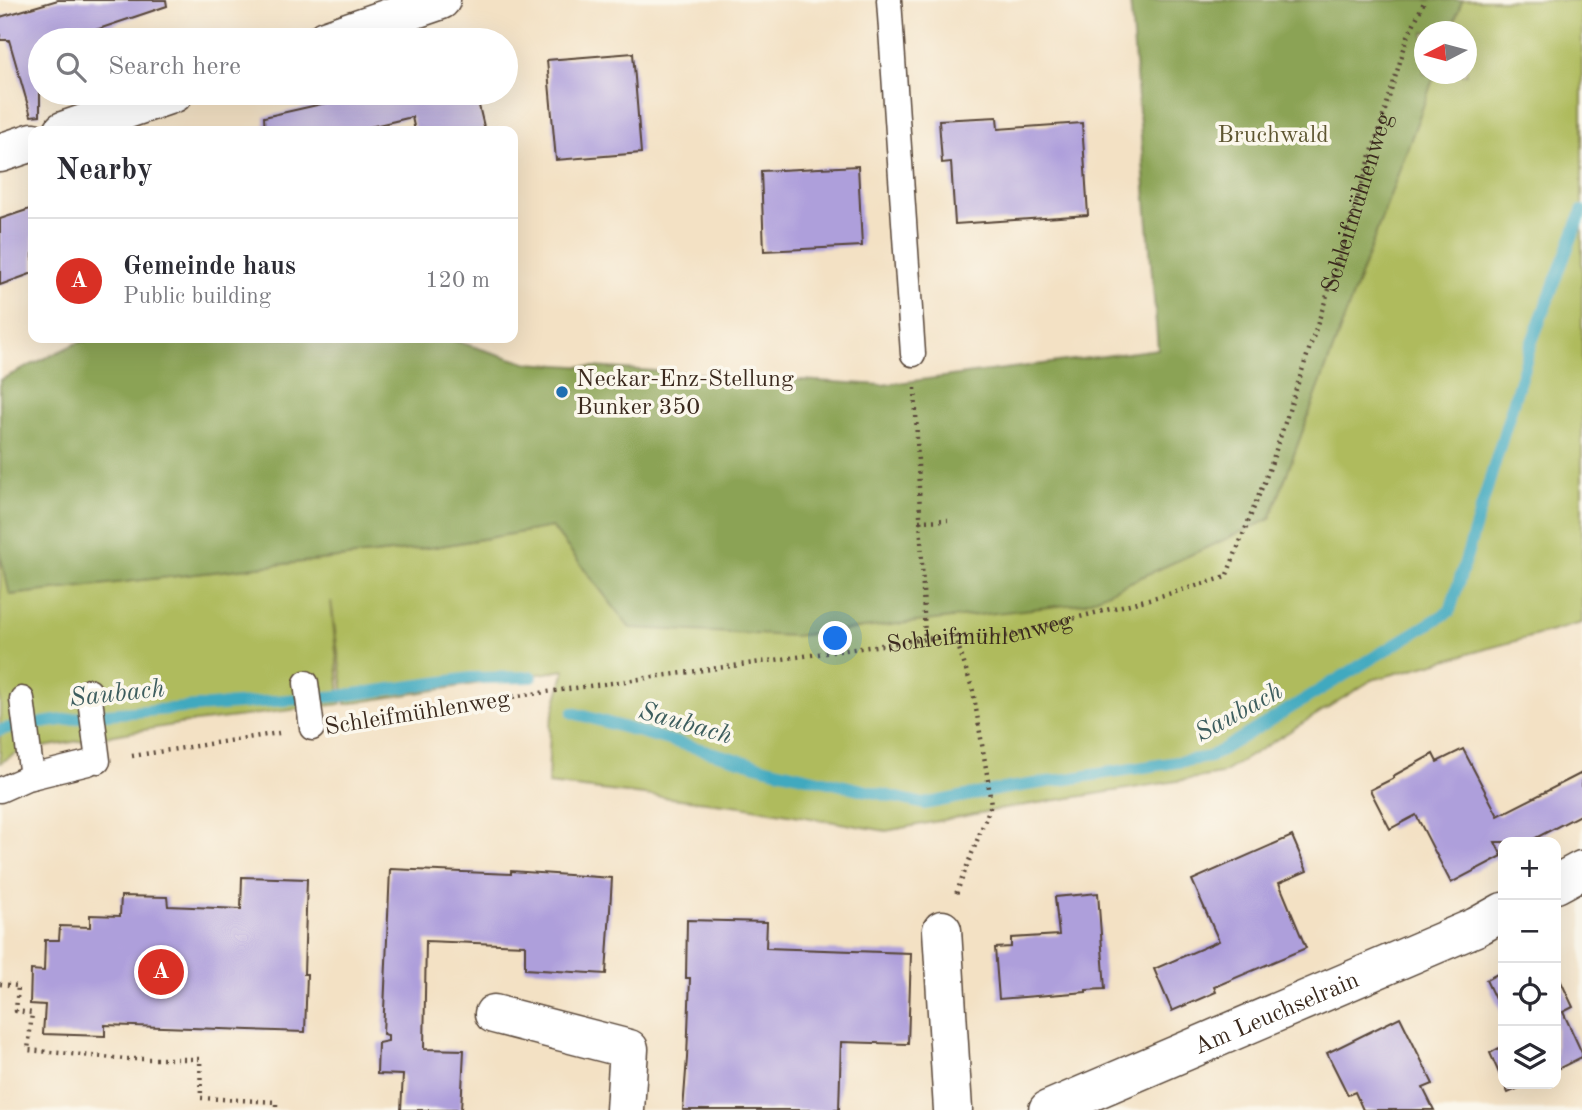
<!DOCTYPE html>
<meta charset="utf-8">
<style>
:root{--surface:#fff;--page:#f2f2f3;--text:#2b2b33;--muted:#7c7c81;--line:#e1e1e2;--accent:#d93025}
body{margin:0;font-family:"Old Standard TT",serif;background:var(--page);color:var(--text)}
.controls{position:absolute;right:21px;bottom:21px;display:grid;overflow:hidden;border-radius:14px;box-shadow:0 7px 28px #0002}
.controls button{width:63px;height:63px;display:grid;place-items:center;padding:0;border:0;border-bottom:2px solid var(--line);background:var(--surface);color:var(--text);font:35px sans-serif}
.compass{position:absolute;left:1414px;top:21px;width:63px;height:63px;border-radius:50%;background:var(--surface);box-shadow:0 7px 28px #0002;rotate:264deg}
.you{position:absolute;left:836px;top:639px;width:24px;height:24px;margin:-18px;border:5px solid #fff;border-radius:50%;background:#1a73e8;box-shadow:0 0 0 10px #1a73e833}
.badge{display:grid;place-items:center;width:46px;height:46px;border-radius:50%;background:var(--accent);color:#fff;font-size:23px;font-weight:700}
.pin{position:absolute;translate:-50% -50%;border:4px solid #fff;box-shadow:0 2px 7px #0006}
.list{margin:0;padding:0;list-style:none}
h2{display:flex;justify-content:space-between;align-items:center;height:91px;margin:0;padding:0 28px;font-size:30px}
h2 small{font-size:23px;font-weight:400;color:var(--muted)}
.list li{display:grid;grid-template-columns:46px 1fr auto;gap:21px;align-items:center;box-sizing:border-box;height:126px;padding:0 28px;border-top:2px solid var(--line)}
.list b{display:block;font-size:26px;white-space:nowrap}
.list p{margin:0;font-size:23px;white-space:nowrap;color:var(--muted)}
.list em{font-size:23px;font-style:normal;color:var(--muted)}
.icon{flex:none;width:38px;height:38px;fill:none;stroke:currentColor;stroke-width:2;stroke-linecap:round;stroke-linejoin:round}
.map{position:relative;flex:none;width:1582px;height:1110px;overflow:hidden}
.search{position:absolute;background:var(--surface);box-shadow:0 7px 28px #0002;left:28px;top:28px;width:490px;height:77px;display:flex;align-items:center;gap:18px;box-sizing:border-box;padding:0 24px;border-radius:38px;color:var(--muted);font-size:26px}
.panel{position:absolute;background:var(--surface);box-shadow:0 7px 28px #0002;left:28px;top:126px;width:490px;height:217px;border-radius:14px}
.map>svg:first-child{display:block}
</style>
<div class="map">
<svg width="1582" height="1110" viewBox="0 0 1582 1110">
<rect width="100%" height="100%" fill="#fbf7ec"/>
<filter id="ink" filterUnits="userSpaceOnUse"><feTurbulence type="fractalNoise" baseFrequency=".0143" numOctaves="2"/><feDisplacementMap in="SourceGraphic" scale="14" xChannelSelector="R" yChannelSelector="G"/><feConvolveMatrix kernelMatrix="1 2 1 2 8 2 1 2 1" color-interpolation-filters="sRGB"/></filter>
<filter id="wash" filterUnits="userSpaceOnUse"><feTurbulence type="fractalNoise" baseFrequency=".00686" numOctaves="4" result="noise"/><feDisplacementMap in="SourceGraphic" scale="28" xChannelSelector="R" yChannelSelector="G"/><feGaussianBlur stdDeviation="1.57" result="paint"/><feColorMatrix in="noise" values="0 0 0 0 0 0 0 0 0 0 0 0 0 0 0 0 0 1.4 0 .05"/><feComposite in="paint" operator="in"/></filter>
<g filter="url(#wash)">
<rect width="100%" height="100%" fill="#f3e1c4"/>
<path fill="#afbb5d" stroke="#75723e" stroke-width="2" d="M 1462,0 L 1582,0 L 1582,623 L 1372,680 L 1221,774 L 1007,808 L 886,831 L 741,806 L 548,784 L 550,725 L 565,670 L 345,704 L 331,601 L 341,704 L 179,724 L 20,751 L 0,763 L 0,555 L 11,595 L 435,547 L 552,527 L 630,628 L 1270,519 L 1435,74 L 1466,74 L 1466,32 L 1451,31 Z"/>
<path fill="#8ba354" stroke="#636639" stroke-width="2" d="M 1130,0 L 1462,0 L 1451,31 L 1424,32 L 1424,74 L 1435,74 L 1270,519 L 1084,603 L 794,636 L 630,628 L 552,527 L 435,547 L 10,595 L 0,555 L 0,380 L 77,343 L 94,338 L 446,338 L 526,363 L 882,385 L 1158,349 Z"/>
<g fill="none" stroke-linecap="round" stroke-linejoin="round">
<g stroke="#40a9bf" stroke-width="12">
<path d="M 573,713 L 767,768 L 924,804 L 1002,789 L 1210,757 L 1450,611 L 1531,344 L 1582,211"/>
<path d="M 0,730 L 13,727 L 106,714 L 340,696 L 471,678 L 532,677"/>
</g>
</g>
<g id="blocks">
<g fill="#ae9fdb">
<path d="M 58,0 L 166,0 L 167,6 L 66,40 L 40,40 L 40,115 L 31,116 L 9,40 L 0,40 L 0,17 Z"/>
<path d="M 633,53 L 641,153 L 556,160 L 547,60 Z"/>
<path d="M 370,93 L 476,93 L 485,131 L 415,131 L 412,117 L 353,131 L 265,131 L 264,117 Z"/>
<path d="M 997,117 L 998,129 L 1082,123 L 1088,215 L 955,224 L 951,162 L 942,163 L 939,120 Z"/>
<path d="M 858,166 L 862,246 L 764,251 L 761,171 Z"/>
<path d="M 33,208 L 33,273 L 0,285 L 0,219 Z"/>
<path d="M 1463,749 L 1498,816 L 1582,773 L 1582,814 L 1528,842 L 1495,842 L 1502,856 L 1451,883 L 1416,815 L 1390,829 L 1370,790 L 1394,778 L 1393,776 L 1433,754 L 1437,762 Z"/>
<path d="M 1292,836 L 1307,871 L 1279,883 L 1306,948 L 1214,987 L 1216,992 L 1172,1011 L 1154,969 L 1219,941 L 1192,880 Z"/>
<path d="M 390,869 L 511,874 L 511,871 L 612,878 L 606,974 L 525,969 L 525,945 L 426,941 L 424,1049 L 464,1050 L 461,1110 L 401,1110 L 403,1075 L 377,1074 L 378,1043 L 388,1041 L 388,1035 L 383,1034 Z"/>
<path d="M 242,877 L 307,879 L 304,974 L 307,974 L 305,1032 L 105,1025 L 105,1036 L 43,1034 L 45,1005 L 30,1004 L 31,970 L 44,971 L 45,940 L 59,940 L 60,926 L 90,927 L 90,915 L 120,916 L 121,896 L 167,897 L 168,906 L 241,909 Z"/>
<path d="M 1098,893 L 1105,989 L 1086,990 L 1086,992 L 999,999 L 995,948 L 1011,947 L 1011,938 L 1059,935 L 1055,897 Z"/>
<path d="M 687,920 L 767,922 L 766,948 L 911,953 L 908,1044 L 841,1042 L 839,1110 L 683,1110 L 687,1058 L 690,978 L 686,978 Z"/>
<path d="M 1503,971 L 1503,1016 L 1486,980 Z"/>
<path d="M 1556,971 L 1573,1007 L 1563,1012 L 1582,1053 L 1582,1057 L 1556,1070 Z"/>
<path d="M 1400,1017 L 1433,1084 L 1423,1088 L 1434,1110 L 1363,1110 L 1355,1092 L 1348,1095 L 1327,1053 Z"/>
<path d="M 1503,1046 L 1503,1082 L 1490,1053 Z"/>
<path d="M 1504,1084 L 1528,1084 L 1508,1093 Z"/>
</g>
</g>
</g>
<g filter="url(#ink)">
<use href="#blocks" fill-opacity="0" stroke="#574537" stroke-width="2"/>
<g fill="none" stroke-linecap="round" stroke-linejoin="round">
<g stroke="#574537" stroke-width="27">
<g id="service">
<path d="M 889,0 L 913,354"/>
<path d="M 306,683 L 312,728"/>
<path d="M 89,691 L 98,761"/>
<path d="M 22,699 L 32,777"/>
<path d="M 0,790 L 27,778 L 88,763"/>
</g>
</g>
<g stroke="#574537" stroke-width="41">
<g id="minor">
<path d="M 325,40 L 441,0"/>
<path d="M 63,131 L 174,93"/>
<path d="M 0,153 L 33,142"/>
<path d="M 1556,884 L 1582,870"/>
<path d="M 942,930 L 953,1110"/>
<path d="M 494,1014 L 629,1049 L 625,1110"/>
<path id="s2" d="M 1048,1110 L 1476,927 L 1503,912"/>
</g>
</g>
<g stroke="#574537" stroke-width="4.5" stroke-dasharray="2 5" stroke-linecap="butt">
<path d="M 915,388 L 925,639"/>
<path d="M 919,521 L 948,520"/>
<path d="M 955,636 L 973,691 L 988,780 L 991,805 L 956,894"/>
<path id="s1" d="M 347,723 L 504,698 L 925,639 L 955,636 L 1006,636 L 1172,593 L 1226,577 L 1271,465 L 1336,268 L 1408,36 L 1425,0"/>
<path d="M 132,756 L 279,733"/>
<path d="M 0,984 L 18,986 L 16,1011 L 32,1013 L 28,1050 L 125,1059 L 200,1059 L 201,1098 L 276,1102 L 276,1110"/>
</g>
<use href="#service" stroke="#fff" stroke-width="24"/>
<use href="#minor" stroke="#fff" stroke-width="38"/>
</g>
</g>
<circle fill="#1f6fb2" stroke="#fbf7ec" stroke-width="2.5" cx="562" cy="392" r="7"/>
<g text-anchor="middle" stroke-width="7" stroke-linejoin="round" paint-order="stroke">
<g font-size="24" fill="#5e5631" stroke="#fbf7ec">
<text x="1273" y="142">Bruchwald</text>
</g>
<g font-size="24" fill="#3b2a1e" stroke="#fbf7ec">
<text dy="8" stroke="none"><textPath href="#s1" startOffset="1290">Schleifmühlenweg</textPath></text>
<text dy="8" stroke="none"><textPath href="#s1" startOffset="639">Schleifmühlenweg</textPath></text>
<text transform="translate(417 712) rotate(-9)" y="8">Schleifmühlenweg</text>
<text dy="8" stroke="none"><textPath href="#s2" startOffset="248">Am Leuchselrain</textPath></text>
</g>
<g font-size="24" fill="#3b2a1e" stroke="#fbf7ec" text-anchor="start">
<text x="576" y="386">Neckar-Enz-Stellung<tspan x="576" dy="28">Bunker 350</tspan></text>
</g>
<g font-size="26" font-style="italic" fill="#3d5d5e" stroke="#fbf7ec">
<text transform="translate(117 692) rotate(-6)" y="9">Saubach</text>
<text transform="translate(1238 711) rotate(-29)" y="9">Saubach</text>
<text transform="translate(686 722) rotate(16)" y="9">Saubach</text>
</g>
</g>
</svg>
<div class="controls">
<button>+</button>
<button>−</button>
<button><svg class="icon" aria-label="locate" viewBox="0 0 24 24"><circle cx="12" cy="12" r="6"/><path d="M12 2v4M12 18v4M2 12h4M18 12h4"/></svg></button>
<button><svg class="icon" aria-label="layers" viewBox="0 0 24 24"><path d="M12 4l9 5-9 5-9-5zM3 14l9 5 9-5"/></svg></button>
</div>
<svg class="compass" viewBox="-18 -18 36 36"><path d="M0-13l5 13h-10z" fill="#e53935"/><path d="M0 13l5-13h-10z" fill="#7c7c81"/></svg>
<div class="you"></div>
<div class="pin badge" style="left:161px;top:972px">A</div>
<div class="search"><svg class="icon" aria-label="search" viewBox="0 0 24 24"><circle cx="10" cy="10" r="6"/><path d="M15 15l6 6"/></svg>Search here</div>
<section class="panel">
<h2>Nearby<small></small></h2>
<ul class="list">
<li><span class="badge">A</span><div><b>Gemeinde haus</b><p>Public building</p></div><em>120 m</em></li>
</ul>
</section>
</div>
